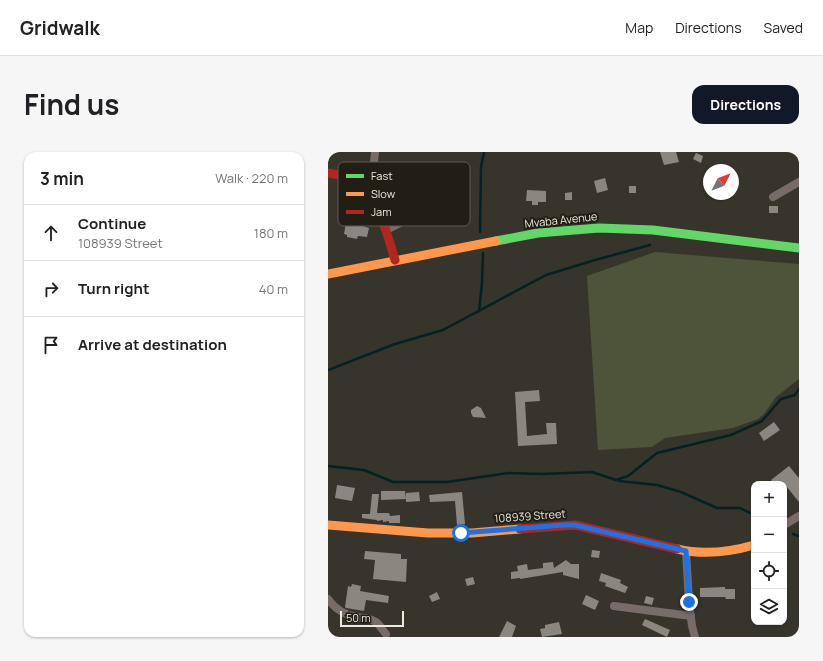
<!DOCTYPE html>
<meta charset="utf-8">
<style>
:root{--surface:#fff;--page:#f6f6f6;--text:#202124;--muted:#757577;--line:#e0e0e0;--accent:#111827}
body{margin:0;font-family:Manrope,sans-serif;background:var(--page);color:var(--text)}
.controls{position:absolute;right:12px;bottom:12px;display:grid;overflow:hidden;border-radius:8px;box-shadow:0 1px 3px #0004}
.controls button{width:36px;height:36px;display:grid;place-items:center;padding:0;border:0;border-bottom:1px solid var(--line);background:var(--surface);color:var(--text);font:20px sans-serif}
.compass{position:absolute;left:375px;top:12px;width:36px;height:36px;border-radius:50%;background:var(--surface);box-shadow:0 1px 3px #0004;rotate:48deg}
.scale{position:absolute;left:12px;bottom:10px;width:64px;box-sizing:border-box;padding-left:4px;border:2px solid #eee9df;border-top:0;font-size:11px;line-height:14px;white-space:nowrap;color:#eee9df;-webkit-text-stroke:3px #211e16;paint-order:stroke}
.stop{position:absolute;width:12px;height:12px;margin:-9px;border:3px solid #1a73e8;border-radius:50%;background:#fff}
.stop.end{background:#1a73e8;border-color:#fff;box-shadow:0 1px 4px #0008}
.list{margin:0;padding:0;list-style:none}
h2{display:flex;justify-content:space-between;align-items:center;height:52px;margin:0;padding:0 16px;font-size:17px}
h2 small{font-size:13px;font-weight:400;color:var(--muted)}
.list li{display:grid;grid-template-columns:26px 1fr auto;gap:12px;align-items:center;box-sizing:border-box;height:56px;padding:0 16px;border-top:1px solid var(--line)}
.list b{display:block;font-size:15px;white-space:nowrap}
.list p{margin:0;font-size:13px;white-space:nowrap;color:var(--muted)}
.list em{font-size:13px;font-style:normal;color:var(--muted)}
.icon{flex:none;width:22px;height:22px;fill:none;stroke:currentColor;stroke-width:2;stroke-linecap:round;stroke-linejoin:round}
.map{position:relative;flex:none;width:471px;height:485px;overflow:hidden;border-radius:12px}
header{display:flex;align-items:center;gap:24px;box-sizing:border-box;height:56px;padding:0 20px;background:var(--surface);border-bottom:1px solid var(--line)}
header strong{font-size:19px}
nav{display:flex;gap:22px;margin-inline-start:auto;font-size:14px}
.intro{display:flex;align-items:center;justify-content:space-between;box-sizing:border-box;height:96px;padding:0 24px}
h1{margin:0;font-size:28px}
.button{padding:10px 18px;border-radius:12px;background:var(--accent);color:#fff;font-size:14px;font-weight:700}
main{display:flex;gap:24px;padding:0 24px}
aside{flex:1;background:var(--surface);border-radius:12px;box-shadow:0 1px 3px #0004}
.map>svg:first-child{display:block}
</style>
<header>
<strong>Gridwalk</strong>
<nav><a>Map</a><a>Directions</a><a>Saved</a></nav>
</header>
<div class="intro"><h1>Find us</h1><a class="button">Directions</a></div>
<main>
<aside>
<h2>3 min<small>Walk · 220 m</small></h2>
<ul class="list">
<li><svg class="icon" aria-label="ahead" viewBox="0 0 24 24"><path d="M12 20V5M6 11l6-6 6 6"/></svg><div><b>Continue</b><p>108939 Street</p></div><em>180 m</em></li>
<li><svg class="icon" aria-label="right" viewBox="0 0 24 24"><path d="M7 20v-9h11M14 6l5 5-5 5"/></svg><div><b>Turn right</b></div><em>40 m</em></li>
<li><svg class="icon" aria-label="arrive" viewBox="0 0 24 24"><path d="M6 21V4h12l-3 4 3 4H6"/></svg><div><b>Arrive at destination</b></div></li>
</ul>
</aside>
<div class="map">
<svg width="471" height="485" viewBox="0 0 471 485">
<rect width="100%" height="100%" fill="#37342b"/>
<path fill="#4d543a" d="M 327,100 L 471,112 L 471,227 L 448,245 L 436,262 L 430,267 L 419,271 L 405,276 L 337,286 L 324,295 L 270,298 L 259,124 Z"/>
<g fill="none" stroke-linecap="round" stroke-linejoin="round">
<g stroke="#052123" stroke-width="2.5">
<path d="M 152,80 L 153,15 L 156,0"/>
<path d="M 151,159 L 154,131 L 155,101"/>
<path d="M 0,218 L 67,192 L 115,178 L 218,123 L 267,108 L 322,93"/>
<path d="M 0,314 L 36,318 L 65,330 L 119,330 L 180,321 L 215,322 L 264,320 L 288,328 L 300,324 L 329,301 L 403,283 L 434,269 L 453,247 L 467,243 L 471,237"/>
<path d="M 291,329 L 329,333 L 353,340 L 389,356 L 412,356 L 426,363"/>
<path d="M 465,382 L 471,384"/>
</g>
</g>
<g fill="#8b8780">
<path d="M 332,0 L 348,0 L 351,10 L 336,13 Z"/>
<path d="M 368,1 L 375,4 L 373,11 L 365,7 Z"/>
<path d="M 277,26 L 280,38 L 269,41 L 266,29 Z"/>
<rect x="301" y="34" width="7" height="7"/>
<path d="M 199,38 L 218,39 L 218,50 L 210,50 L 210,53 L 204,53 L 204,49 L 198,49 Z"/>
<path d="M 244,40 L 244,48 L 237,48 L 237,41 Z"/>
<path d="M 12,53 L 18,53 L 18,58 L 25,70 L 32,71 L 31,73 L 41,76 L 39,85 L 30,84 L 29,87 L 19,85 L 19,83 L 16,82 L 18,71 L 14,62 L 10,59 L 11,55 Z"/>
<rect x="441" y="54" width="9" height="7"/>
<path d="M 211,238 L 212,249 L 197,250 L 199,284 L 219,282 L 218,271 L 228,271 L 229,292 L 190,294 L 187,240 Z"/>
<path d="M 149,254 L 153,256 L 158,266 L 145,265 L 143,261 L 143,258 Z"/>
<path d="M 446,270 L 452,278 L 436,289 L 431,281 Z"/>
<path d="M 461,314 L 471,326 L 471,350 L 454,329 L 451,332 L 446,332 L 443,328 Z"/>
<path d="M 9,333 L 27,336 L 24,349 L 7,346 Z"/>
<path d="M 53,339 L 77,339 L 78,347 L 53,348 Z"/>
<path d="M 91,340 L 92,349 L 78,350 L 78,341 Z"/>
<path d="M 134,340 L 137,372 L 129,373 L 127,349 L 102,350 L 101,343 Z"/>
<path d="M 44,342 L 51,342 L 49,361 L 61,361 L 62,364 L 72,363 L 72,371 L 61,371 L 61,369 L 55,370 L 55,368 L 49,369 L 49,368 L 34,366 L 34,362 L 42,362 Z"/>
<path d="M 264,398 L 272,399 L 271,406 L 263,405 Z"/>
<path d="M 37,399 L 73,402 L 73,407 L 79,407 L 78,430 L 45,427 L 47,408 L 36,407 Z"/>
<path d="M 238,408 L 243,412 L 251,412 L 251,427 L 235,423 L 235,420 L 192,427 L 192,426 L 183,427 L 183,420 L 190,419 L 189,414 L 199,412 L 200,418 L 215,416 L 215,411 L 225,410 L 226,416 Z"/>
<path d="M 273,421 L 293,428 L 292,431 L 300,435 L 297,441 L 277,434 L 278,431 L 271,429 Z"/>
<path d="M 145,425 L 147,432 L 139,434 L 137,427 Z"/>
<path d="M 24,432 L 33,434 L 32,439 L 61,444 L 60,451 L 38,448 L 36,459 L 18,456 L 17,455 L 20,434 L 23,435 Z"/>
<path d="M 397,435 L 397,437 L 407,437 L 407,447 L 398,447 L 397,445 L 372,445 L 372,436 Z"/>
<path d="M 109,440 L 112,447 L 104,450 L 101,444 Z"/>
<path d="M 258,443 L 271,449 L 267,458 L 254,452 Z"/>
<path d="M 318,444 L 326,446 L 324,453 L 316,451 Z"/>
<path d="M 317,467 L 342,478 L 339,485 L 314,473 Z"/>
<path d="M 179,469 L 188,474 L 184,485 L 171,485 Z"/>
<path d="M 231,470 L 234,482 L 214,485 L 212,477 L 217,476 L 217,473 Z"/>
</g>
<g fill="none" stroke-linecap="round" stroke-linejoin="round">
<g stroke="#786c6a" stroke-width="8">
<path d="M 445,45 L 471,30"/>
<path d="M 43,46 L 47,0"/>
<path d="M 58,78 C 77,69 90,62 104,46"/>
<path d="M 456,373 L 471,364"/>
<path d="M 358,399 L 361,450 L 364,474 L 367,485"/>
<path d="M 0,447 C 7,457 16,463 29,465 C 36,466 42,466 48,470 C 52,473 55,479 58,482"/>
<path d="M 286,454 L 363,464"/>
</g>
<path stroke="#63d668" stroke-width="9" d="M 168,89 L 210,81 L 271,76 L 325,78 L 471,96"/>
<g stroke="#ff974d" stroke-width="9">
<path d="M 0,122 L 168,89"/>
<path d="M 0,373 L 100,381 L 144,381 L 192,377"/>
<path d="M 349,397 C 374,403 402,400 426,393"/>
</g>
<g stroke="#b3261e" stroke-width="9">
<path d="M 0,21 C 6,22 13,23 18,25 C 49,39 58,78 67,108"/>
<path d="M 192,377 L 247,373 L 349,397"/>
</g>
</g>
<g fill="none" stroke-linecap="round" stroke-linejoin="round">
<path stroke="#1a73e8" stroke-width="5" d="M 133,381 L 236,373 L 247,373 L 358,399 L 361,450"/>
</g>
<g text-anchor="middle" stroke-width="4" stroke-linejoin="round" paint-order="stroke">
<g font-size="11" fill="#eee9df" stroke="#211e16">
<text transform="translate(233 68) rotate(-6)" y="4">Mvaba Avenue</text>
<text transform="translate(202 364) rotate(-4)" y="4">108939 Street</text>
</g>
</g>
<rect x="10" y="10" width="132" height="64" rx="6" fill="#211e16" stroke="#5e5b52" stroke-width="1"/>
<rect x="18" y="22" width="18" height="4" fill="#63d668"/>
<rect x="18" y="40" width="18" height="4" fill="#ff974d"/>
<rect x="18" y="58" width="18" height="4" fill="#b3261e"/>
<g font-size="11" fill="#eee9df">
<text x="43" y="28">Fast</text>
<text x="43" y="46">Slow</text>
<text x="43" y="64">Jam</text>
</g>
</svg>
<div class="controls">
<button>+</button>
<button>−</button>
<button><svg class="icon" aria-label="locate" viewBox="0 0 24 24"><circle cx="12" cy="12" r="6"/><path d="M12 2v4M12 18v4M2 12h4M18 12h4"/></svg></button>
<button><svg class="icon" aria-label="layers" viewBox="0 0 24 24"><path d="M12 4l9 5-9 5-9-5zM3 14l9 5 9-5"/></svg></button>
</div>
<svg class="compass" viewBox="-18 -18 36 36"><path d="M0-13l5 13h-10z" fill="#e53935"/><path d="M0 13l5-13h-10z" fill="#757577"/></svg>
<div class="scale">50 m</div>
<div class="stop" style="left:133px;top:381px"></div>
<div class="stop end" style="left:361px;top:450px"></div>
</div>
</main>
